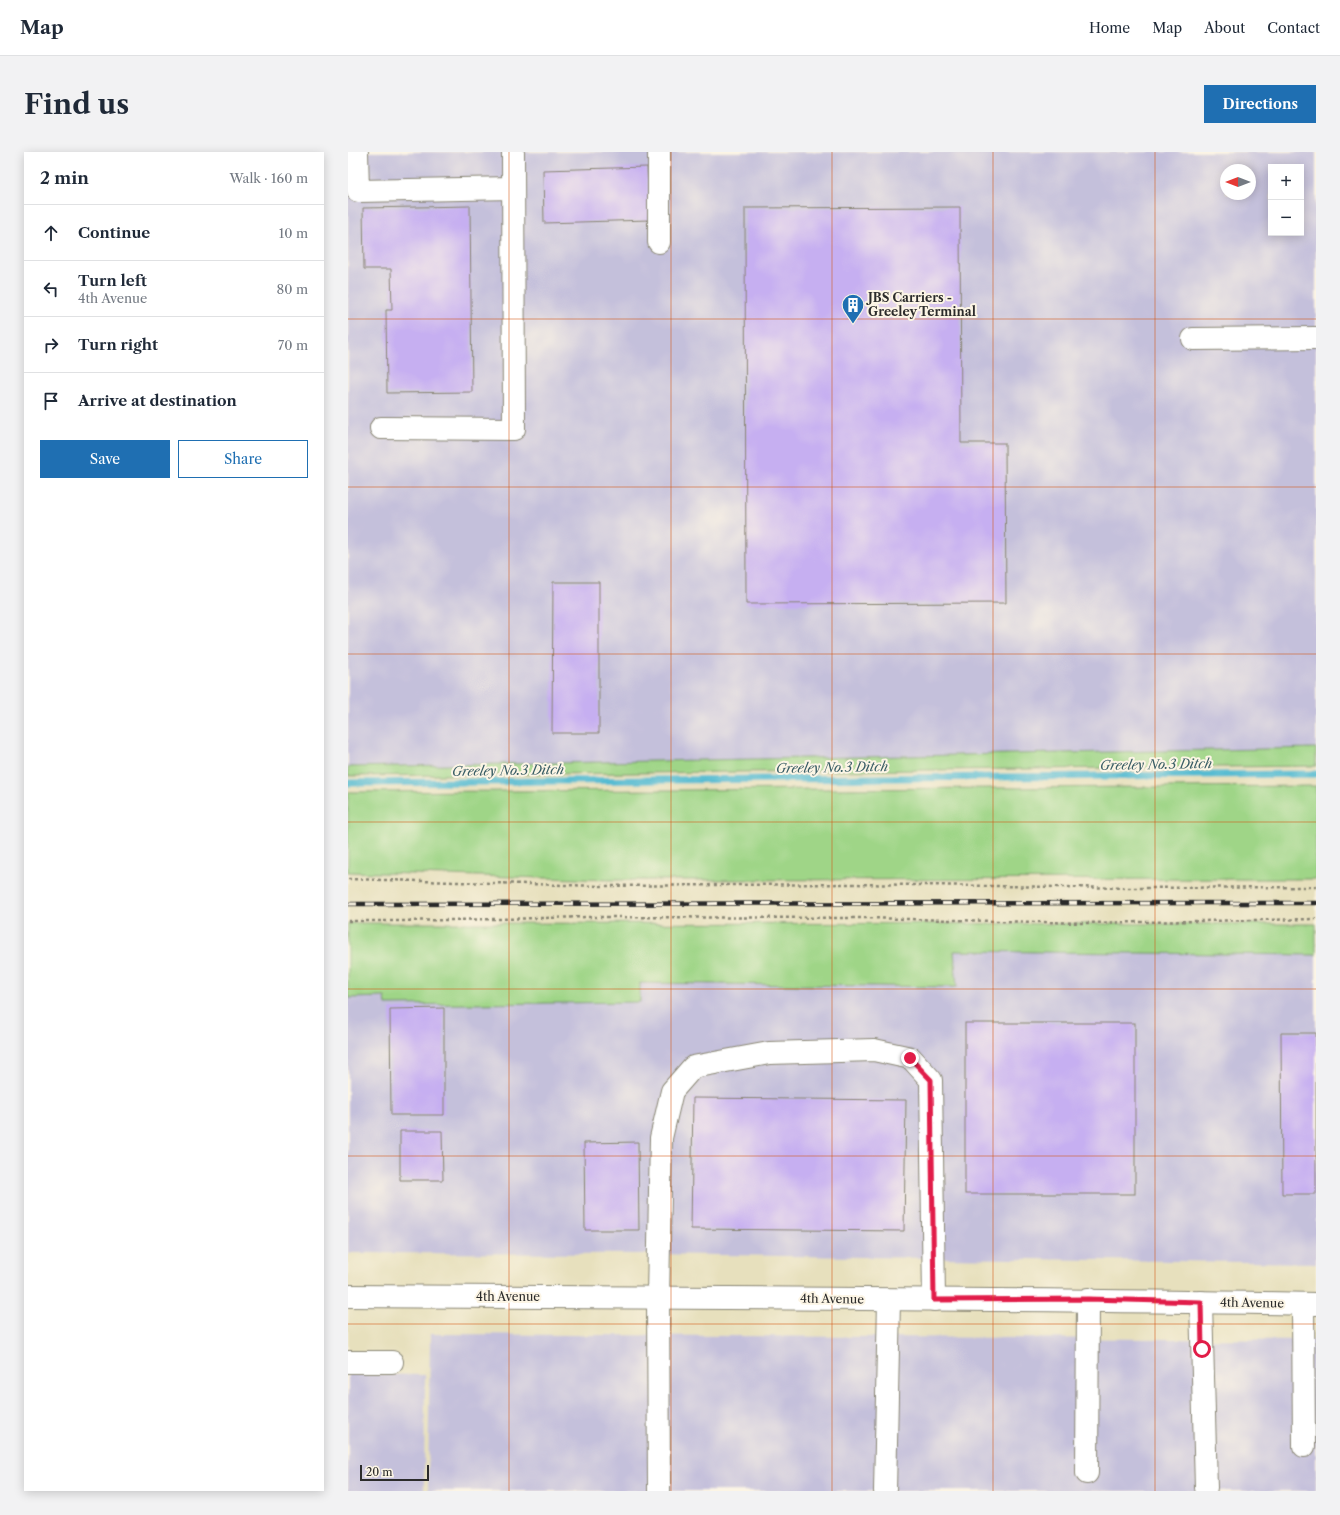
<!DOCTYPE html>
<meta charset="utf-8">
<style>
:root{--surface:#fff;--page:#f2f2f3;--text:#1f2937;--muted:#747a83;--line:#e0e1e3;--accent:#1f6fb2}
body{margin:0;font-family:"Libre Caslon Text",serif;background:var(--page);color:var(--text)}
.controls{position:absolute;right:12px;top:12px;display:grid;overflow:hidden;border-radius:0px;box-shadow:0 2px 10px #0003}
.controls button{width:36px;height:36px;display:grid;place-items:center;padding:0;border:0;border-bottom:1px solid var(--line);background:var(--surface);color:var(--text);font:20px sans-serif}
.compass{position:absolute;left:872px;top:12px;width:36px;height:36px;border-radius:50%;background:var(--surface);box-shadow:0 2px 10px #0003;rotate:270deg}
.scale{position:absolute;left:12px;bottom:10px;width:69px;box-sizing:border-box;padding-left:4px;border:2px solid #2b2b2b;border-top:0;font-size:11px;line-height:14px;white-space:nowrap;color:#2b2b2b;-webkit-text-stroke:3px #fcf5e5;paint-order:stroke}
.stop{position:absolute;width:12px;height:12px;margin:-9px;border:3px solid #e11d48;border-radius:50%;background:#fff}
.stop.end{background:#e11d48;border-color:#fff;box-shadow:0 1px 4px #0008}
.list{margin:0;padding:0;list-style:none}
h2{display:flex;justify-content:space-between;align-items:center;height:52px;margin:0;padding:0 16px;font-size:17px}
h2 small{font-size:13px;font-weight:400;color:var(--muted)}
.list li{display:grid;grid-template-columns:26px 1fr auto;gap:12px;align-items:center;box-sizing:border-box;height:56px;padding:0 16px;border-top:1px solid var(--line)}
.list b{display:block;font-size:15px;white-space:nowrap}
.list p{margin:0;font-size:13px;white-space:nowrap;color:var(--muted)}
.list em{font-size:13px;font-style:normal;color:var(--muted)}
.actions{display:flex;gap:8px;padding:12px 16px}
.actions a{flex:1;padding:9px 0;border:1px solid var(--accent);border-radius:0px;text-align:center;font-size:14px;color:var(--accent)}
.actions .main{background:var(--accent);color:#fff}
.icon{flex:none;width:22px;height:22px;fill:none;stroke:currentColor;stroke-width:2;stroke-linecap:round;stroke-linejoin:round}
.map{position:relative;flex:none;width:968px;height:1339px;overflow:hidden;border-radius:0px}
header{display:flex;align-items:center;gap:24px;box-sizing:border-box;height:56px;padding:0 20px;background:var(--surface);border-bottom:1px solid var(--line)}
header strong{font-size:19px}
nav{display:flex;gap:22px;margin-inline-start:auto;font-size:14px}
.intro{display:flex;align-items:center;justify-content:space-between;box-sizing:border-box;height:96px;padding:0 24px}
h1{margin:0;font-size:28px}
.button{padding:10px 18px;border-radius:0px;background:var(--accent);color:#fff;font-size:14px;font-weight:700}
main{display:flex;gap:24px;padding:0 24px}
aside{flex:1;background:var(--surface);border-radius:0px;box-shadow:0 2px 10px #0003}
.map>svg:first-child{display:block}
</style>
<header>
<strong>Map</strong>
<nav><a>Home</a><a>Map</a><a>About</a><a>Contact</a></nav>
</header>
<div class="intro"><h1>Find us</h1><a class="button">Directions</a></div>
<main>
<aside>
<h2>2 min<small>Walk · 160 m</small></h2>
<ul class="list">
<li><svg class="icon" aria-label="ahead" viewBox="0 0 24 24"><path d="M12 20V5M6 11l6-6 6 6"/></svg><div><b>Continue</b></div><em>10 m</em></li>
<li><svg class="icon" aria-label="left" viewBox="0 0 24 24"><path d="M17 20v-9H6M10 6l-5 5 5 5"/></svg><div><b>Turn left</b><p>4th Avenue</p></div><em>80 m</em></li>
<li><svg class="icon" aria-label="right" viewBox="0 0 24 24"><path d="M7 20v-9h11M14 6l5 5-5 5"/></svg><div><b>Turn right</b></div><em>70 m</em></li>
<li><svg class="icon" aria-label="arrive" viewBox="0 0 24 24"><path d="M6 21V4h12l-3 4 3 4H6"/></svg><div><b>Arrive at destination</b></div></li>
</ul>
<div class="actions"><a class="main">Save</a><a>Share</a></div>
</aside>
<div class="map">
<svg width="968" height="1339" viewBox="0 0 968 1339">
<rect width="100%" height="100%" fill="#fcf5e5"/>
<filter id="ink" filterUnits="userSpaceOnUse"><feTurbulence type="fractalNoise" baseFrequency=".025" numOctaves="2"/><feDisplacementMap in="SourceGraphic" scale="8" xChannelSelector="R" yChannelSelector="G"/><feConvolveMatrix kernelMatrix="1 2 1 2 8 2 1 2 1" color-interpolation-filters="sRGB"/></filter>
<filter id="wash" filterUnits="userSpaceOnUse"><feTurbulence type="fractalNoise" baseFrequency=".012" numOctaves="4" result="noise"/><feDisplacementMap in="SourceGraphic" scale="16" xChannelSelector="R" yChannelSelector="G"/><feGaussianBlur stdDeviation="0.9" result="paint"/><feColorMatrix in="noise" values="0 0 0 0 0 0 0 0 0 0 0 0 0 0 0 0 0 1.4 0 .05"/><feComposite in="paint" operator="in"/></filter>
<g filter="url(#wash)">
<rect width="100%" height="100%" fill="#e7e0bd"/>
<g fill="#c4c0db" fill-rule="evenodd">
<path d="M 0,0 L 968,0 L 968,596 L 0,615 ZM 923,15 L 953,15 L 953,81 L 923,81 ZM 878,18 L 902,18 L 902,42 L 878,42 Z"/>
<path d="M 606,799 L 968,803 L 968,1111 L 296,1102 L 0,1101 L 0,846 L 38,845 L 38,853 L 291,850 L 291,831 L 608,835 Z"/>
<path d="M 82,1182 L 968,1188 L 968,1339 L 80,1339 Z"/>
<path d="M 0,1222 L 77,1223 L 76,1339 L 0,1339 Z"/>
</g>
<g fill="#9fd587" stroke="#658059">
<path d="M 968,596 L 968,614 L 0,624 L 0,615 Z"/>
<path d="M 968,634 L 968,727 L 263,728 L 0,720 L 0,640 Z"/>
<path d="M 0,771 L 968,772 L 968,803 L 606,799 L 609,835 L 292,831 L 292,850 L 38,853 L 37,845 L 0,846 Z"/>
</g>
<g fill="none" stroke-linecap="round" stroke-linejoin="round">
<path stroke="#54bbd2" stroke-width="7" d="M 0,631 L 968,622"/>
</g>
<g id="blocks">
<g fill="#c6aff1">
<path d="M 299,15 L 301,68 L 196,71 L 195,18 Z"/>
<path d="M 122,54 L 124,240 L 39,241 L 38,158 L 44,158 L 43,117 L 16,117 L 15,56 Z"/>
<path d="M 612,55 L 613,291 L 657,291 L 658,451 L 398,452 L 397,56 Z"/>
<path d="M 205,430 L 251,430 L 251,581 L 204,581 Z"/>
<path d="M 96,856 L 96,963 L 43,963 L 42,857 Z"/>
<rect x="617" y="871" width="170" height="171"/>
<path d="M 933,881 L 968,881 L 968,1042 L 934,1042 Z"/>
<path d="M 345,946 L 558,948 L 556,1079 L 343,1077 Z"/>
<path d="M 52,979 L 94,979 L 95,1028 L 52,1028 Z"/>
<path d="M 290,990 L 291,1078 L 237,1078 L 236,991 Z"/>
</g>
</g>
</g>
<g filter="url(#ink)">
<use href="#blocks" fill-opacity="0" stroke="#898674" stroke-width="1"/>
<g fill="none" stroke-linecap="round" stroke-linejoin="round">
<g stroke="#898674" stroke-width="24">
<g id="minor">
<path d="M 9,0 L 10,39 L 165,36"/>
<path d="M 311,90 L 311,0"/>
<path d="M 845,187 L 968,186"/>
<path d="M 33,276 L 166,277 L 165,0"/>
<path d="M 0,1144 C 323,1146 645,1146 968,1152"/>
<path d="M 853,1150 L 858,1336"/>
<path d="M 955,1152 L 956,1294"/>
<path d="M 0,1210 L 44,1210"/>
<path d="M 739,1321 L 740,1147"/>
<path d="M 311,1339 L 310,1145 L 313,986 L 324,939 L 345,915 L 421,901 L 526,898 L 563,906 L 583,928 L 586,1148"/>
<path d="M 537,1339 L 541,1148"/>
</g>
</g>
<g stroke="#898674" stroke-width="2.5" stroke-dasharray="3 3" stroke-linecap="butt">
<path d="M 0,727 L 253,734 L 502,732 L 784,736 L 968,735"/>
<path d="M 0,769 L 53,769 L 242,765 L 516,766 L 736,771 L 968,767"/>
</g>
<use href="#minor" stroke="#fff" stroke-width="22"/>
<g stroke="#2b2b2b" stroke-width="4.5">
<path id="rail" d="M 0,752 L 968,751"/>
</g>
<use href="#rail" stroke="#fcf5e5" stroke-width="3" stroke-dasharray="9" stroke-linecap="butt"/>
</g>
</g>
<g fill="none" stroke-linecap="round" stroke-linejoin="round" filter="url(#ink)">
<path stroke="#e11d48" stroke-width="5" d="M 562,906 L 583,928 L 586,1148 L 740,1147 L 853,1150 L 854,1197"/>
</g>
<path fill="none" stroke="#d5540f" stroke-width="1" stroke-opacity="0.55" d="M 161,0 L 161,1339M 323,0 L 323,1339M 484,0 L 484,1339M 645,0 L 645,1339M 807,0 L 807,1339M 0,167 L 968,167M 0,335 L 968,335M 0,502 L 968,502M 0,670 L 968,670M 0,837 L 968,837M 0,1004 L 968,1004M 0,1172 L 968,1172"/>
<defs>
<g id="building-pin" transform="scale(1.15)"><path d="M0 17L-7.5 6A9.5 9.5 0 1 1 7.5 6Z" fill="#1f6fb2" stroke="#fcf5e5"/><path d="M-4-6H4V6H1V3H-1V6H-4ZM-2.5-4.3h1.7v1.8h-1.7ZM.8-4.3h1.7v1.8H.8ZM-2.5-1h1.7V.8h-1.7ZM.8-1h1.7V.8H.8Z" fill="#fff"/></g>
</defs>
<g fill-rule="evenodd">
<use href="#building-pin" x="505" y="153"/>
</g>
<g text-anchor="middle" stroke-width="4" stroke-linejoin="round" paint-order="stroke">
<g font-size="12" font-weight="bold" fill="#2b2b2b" stroke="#fcf5e5" text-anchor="start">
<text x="520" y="150">JBS Carriers -<tspan x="520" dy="14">Greeley Terminal</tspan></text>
</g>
<g font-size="12" fill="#2b2b2b" stroke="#fcf5e5">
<text x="160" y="1149">4th Avenue</text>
<text transform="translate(484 1147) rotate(1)" y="4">4th Avenue</text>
<text transform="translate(904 1151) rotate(1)" y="4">4th Avenue</text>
</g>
<g font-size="13" font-style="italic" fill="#395d65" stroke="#fcf5e5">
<text transform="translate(808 612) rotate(-1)" y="5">Greeley No.3 Ditch</text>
<text transform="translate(484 615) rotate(-1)" y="5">Greeley No.3 Ditch</text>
<text transform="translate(160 618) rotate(-1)" y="5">Greeley No.3 Ditch</text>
</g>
</g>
</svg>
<div class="controls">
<button>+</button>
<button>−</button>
</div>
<svg class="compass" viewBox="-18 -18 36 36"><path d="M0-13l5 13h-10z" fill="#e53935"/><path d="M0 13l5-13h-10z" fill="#747a83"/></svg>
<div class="scale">20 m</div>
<div class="stop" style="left:854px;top:1197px"></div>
<div class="stop end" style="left:562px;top:906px"></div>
</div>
</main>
